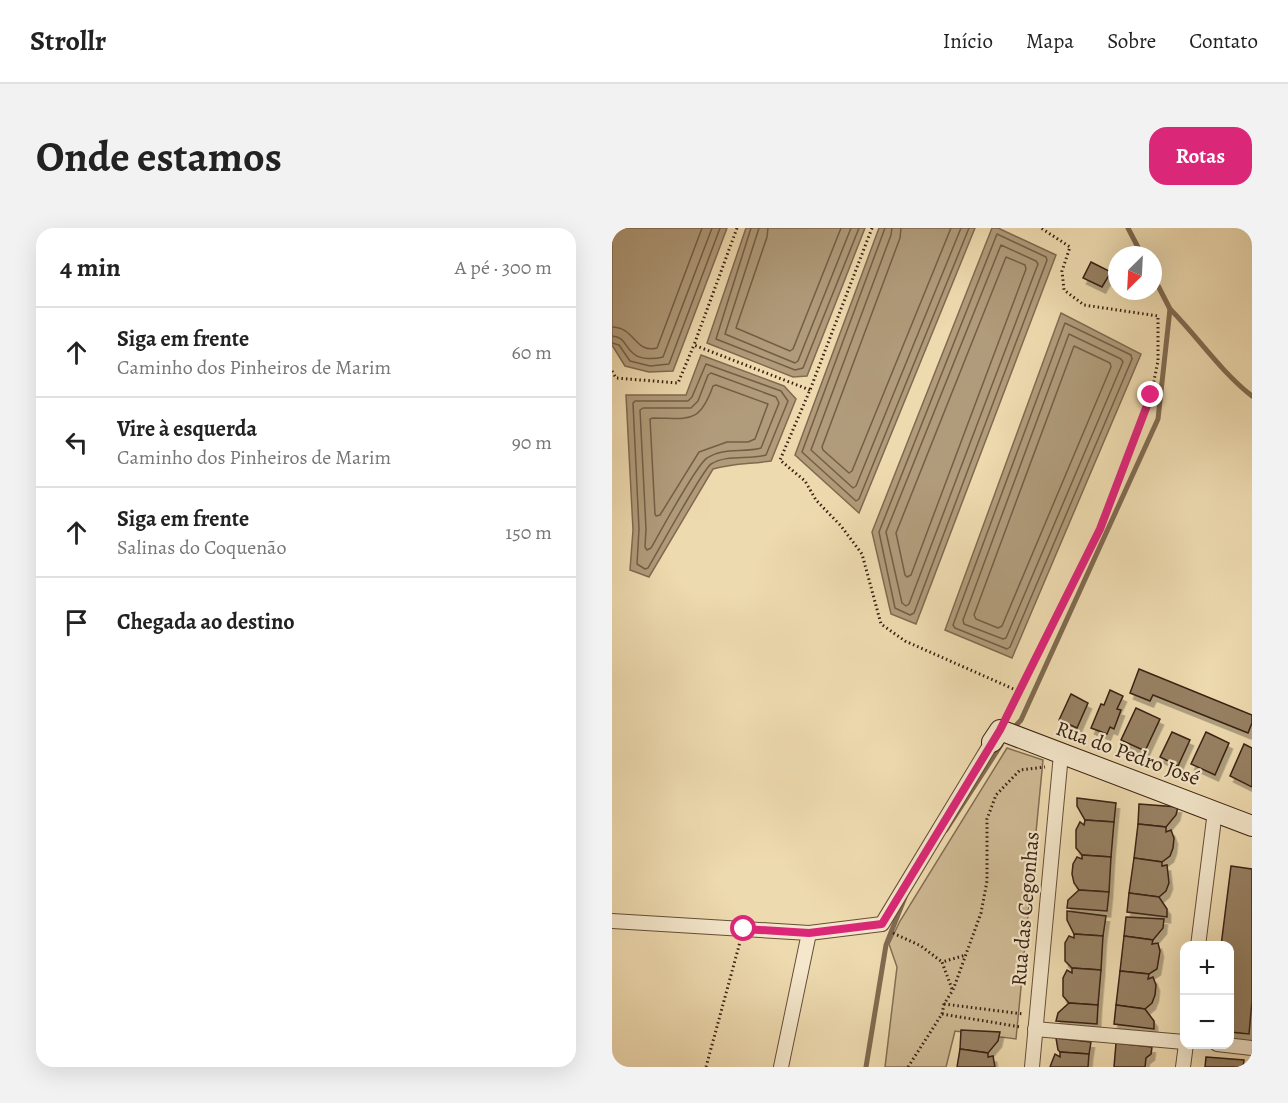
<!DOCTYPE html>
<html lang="pt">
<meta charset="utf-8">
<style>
:root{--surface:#fff;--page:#f2f2f2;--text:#222;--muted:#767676;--line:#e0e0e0;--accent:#db2777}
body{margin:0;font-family:Alegreya,serif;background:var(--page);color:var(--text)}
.controls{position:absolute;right:18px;bottom:18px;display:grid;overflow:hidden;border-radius:12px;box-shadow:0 6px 24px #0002}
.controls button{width:54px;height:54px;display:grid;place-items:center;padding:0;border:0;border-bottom:2px solid var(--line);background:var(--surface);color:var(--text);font:30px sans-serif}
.compass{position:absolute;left:496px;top:18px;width:54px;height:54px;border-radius:50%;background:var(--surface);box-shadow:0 6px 24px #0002;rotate:204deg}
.stop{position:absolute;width:18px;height:18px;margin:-14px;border:4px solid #db2777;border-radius:50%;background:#fff}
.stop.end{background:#db2777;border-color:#fff;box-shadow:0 2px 6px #0008}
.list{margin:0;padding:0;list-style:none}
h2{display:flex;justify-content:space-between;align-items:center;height:78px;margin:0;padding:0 24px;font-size:26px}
h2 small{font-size:20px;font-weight:400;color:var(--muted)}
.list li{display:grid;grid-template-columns:39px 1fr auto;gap:18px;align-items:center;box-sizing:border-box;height:90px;padding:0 24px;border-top:2px solid var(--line)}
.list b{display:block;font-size:22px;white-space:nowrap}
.list p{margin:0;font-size:20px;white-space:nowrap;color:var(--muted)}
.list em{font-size:20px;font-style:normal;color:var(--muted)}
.icon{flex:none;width:33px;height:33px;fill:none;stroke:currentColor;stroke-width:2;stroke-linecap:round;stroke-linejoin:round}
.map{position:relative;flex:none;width:640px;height:839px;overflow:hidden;border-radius:18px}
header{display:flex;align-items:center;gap:36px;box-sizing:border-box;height:84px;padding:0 30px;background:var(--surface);border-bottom:2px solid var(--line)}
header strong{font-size:28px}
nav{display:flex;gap:33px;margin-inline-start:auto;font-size:21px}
.intro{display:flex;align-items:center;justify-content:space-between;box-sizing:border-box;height:144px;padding:0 36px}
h1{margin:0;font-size:42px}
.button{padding:15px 27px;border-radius:18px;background:var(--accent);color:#fff;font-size:21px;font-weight:700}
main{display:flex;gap:36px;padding:0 36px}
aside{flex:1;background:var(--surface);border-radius:18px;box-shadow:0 6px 24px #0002}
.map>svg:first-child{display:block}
</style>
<header>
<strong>Strollr</strong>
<nav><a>Início</a><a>Mapa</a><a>Sobre</a><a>Contato</a></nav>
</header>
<div class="intro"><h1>Onde estamos</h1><a class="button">Rotas</a></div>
<main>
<aside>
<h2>4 min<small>A pé · 300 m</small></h2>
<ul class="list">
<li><svg class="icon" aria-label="ahead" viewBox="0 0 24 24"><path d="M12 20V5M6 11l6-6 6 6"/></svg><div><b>Siga em frente</b><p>Caminho dos Pinheiros de Marim</p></div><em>60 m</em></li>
<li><svg class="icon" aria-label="left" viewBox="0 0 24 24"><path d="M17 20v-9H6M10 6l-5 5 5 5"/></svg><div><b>Vire à esquerda</b><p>Caminho dos Pinheiros de Marim</p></div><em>90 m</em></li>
<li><svg class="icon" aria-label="ahead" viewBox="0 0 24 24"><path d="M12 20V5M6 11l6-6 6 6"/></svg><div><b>Siga em frente</b><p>Salinas do Coquenão</p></div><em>150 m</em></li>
<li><svg class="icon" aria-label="arrive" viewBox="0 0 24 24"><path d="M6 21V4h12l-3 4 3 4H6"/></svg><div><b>Chegada ao destino</b></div></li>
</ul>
</aside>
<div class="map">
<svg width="640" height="839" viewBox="0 0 640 839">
<defs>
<filter id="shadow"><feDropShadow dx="3.5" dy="6" stdDeviation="0" flood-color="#0004"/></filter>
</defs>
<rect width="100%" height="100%" fill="#eedaaf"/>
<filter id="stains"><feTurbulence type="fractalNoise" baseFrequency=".00333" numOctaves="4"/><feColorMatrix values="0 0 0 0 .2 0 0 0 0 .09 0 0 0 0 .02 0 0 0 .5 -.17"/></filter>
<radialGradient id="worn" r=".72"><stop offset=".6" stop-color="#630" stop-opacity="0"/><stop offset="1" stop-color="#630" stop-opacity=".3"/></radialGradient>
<path fill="#cfba94" stroke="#846d53" stroke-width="1.5" d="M 395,520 L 431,532 L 404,811 L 343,803 L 334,839 L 273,839 L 285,739 L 277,716 L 288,693 Z"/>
<g fill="#b09b7a" stroke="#806a50" stroke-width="1.5">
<path d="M 0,0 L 115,0 L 61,143 L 37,144 L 13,138 L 0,117 Z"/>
<path d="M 134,0 L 253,0 L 195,148 L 181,149 L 95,115 Z"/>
<path d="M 267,0 L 363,0 L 247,285 L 183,227 Z"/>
<path d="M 380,0 L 386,0 L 444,27 L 304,396 L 279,386 L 260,304 Z"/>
<path d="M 449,85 L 529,126 L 400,430 L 333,402 Z"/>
<path d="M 89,127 L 172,158 L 184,171 L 159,233 C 139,236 121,235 101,241 L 37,349 L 18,342 L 21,302 L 14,167 L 74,167 Z"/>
</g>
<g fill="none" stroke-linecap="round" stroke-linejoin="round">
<g stroke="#745e46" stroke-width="1.5">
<path d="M 139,0 L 104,111 L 183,142 L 191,140 L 247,0"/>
<path d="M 147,0 L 113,106 L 183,135 L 186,133 L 239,0"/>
<path d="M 156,0 L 155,9 L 124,100 L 178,123 L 181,121 L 229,0"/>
<path d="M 273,0 L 190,224 L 244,273 L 247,271 L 357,0"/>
<path d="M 280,0 L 279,7 L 199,222 L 241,260 L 244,258 L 349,0"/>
<path d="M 289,0 L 288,10 L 210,219 L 211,222 L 237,245 L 240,243 L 339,0"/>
<path d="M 385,6 L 434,29 L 435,32 L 302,385 L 298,387 L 283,380 L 267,304 Z"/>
<path d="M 389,17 L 424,33 L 426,36 L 297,376 L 294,378 L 290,375 L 274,304 Z"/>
<path d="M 394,29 L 413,37 L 414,41 L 299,347 L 295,349 L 293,347 L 284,305 Z"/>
<path d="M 453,95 L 519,127 L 520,131 L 398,419 L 395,421 L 343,400 L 341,397 Z"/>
<path d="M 0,99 C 23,99 23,126 45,120 L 90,0"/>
<path d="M 457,106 L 509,131 L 511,134 L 394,410 L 391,411 L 352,396 L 351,392 Z"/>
<path d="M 0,108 C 14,109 12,119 22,126 C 29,132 43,131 51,129 L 100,0"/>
<path d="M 0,115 L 7,117 L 18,133 L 38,138 L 57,136 L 108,0"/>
<path d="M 462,118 L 498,135 L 499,139 L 390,398 L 386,400 L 364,391 L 362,387 Z"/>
<path d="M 94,136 L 169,163 L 176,173 L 154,227 C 137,232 115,226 99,236 C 91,241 45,325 36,340 L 33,341 L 25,336 L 27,301 L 21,175 L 23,173 L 76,173 L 80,169 Z"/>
<path d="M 99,145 L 164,169 L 167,175 L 149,220 C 131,225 111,219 95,230 C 85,236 47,306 39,320 L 35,322 L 33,319 L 34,301 L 28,182 L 31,180 L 79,180 L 86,173 L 96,147 Z"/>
<path d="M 104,157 L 156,176 L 143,211 L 136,214 L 115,214 L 87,224 L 48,287 L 44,288 L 43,286 L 38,191 L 41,190 C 77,190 87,197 101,158 Z"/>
</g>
<g stroke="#806a50" stroke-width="5">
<path d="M 516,0 L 530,27"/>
<path d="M 558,81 C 586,109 609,144 640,168"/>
<path d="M 400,502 L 409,492 L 546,191 L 558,81 L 541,48"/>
<path d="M 334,602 L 389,517"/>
<path d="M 254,839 L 274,717 L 293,669"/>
</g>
</g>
<g fill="#978164" stroke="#392012" stroke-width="1.5" filter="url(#shadow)">
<path d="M 479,34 L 499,44 L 490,59 L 471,50 Z"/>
<path d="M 527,441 L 640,487 L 640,495 L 636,505 L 541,467 L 538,473 L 518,465 Z"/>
<path d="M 498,462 L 511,468 L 505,481 L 509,482 L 502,501 L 498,499 L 495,506 L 479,500 L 489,476 L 492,477 Z"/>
<path d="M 459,466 L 476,475 L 465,500 L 447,492 Z"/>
<path d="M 524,480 L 548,491 L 533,523 L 509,512 Z"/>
<path d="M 560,504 L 578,512 L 566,538 L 548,529 Z"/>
<path d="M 594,504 L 617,515 L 603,547 L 579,536 Z"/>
<path d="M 632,516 L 640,520 L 640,559 L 618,548 Z"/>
<path d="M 465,570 L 504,575 L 502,594 L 473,592 L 465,578 Z"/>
<path d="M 527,576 L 566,579 L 564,587 L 554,599 L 526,596 Z"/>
<path d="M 473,592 L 502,594 L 499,629 L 470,627 L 464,620 L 464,602 L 468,594 L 472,597 Z"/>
<path d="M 526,596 L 554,599 L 554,604 L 559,602 L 562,610 L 561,620 L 558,628 L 550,634 L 522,630 Z"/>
<path d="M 470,627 L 499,629 L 497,664 L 467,662 L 462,655 L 460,646 L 461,636 L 465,629 L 470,631 Z"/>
<path d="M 522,630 L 550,634 L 550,638 L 555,637 L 557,655 L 554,663 L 547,669 L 517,665 Z"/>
<path d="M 619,638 L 640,641 L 640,773 L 637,806 L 618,804 L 618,718 L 609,718 Z"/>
<path d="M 467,662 L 497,664 L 495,683 L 455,680 L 456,672 Z"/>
<path d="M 517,665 L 547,669 L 555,681 L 555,689 L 515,684 Z"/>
<path d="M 455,683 L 494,688 L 491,708 L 462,706 L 455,692 Z"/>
<path d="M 514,689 L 552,691 L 551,700 L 541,712 L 512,708 Z"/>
<path d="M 462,706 L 491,708 L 489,742 L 460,740 L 453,733 L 453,715 L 457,708 L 462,710 Z"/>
<path d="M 512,708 L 541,712 L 540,716 L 546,715 L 548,723 L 545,741 L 537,746 L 508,743 Z"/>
<path d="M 460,740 L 489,742 L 486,777 L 457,775 L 451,768 L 451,750 L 455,742 L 460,745 Z"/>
<path d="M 508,743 L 537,746 L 536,751 L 541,749 L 544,757 L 543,767 L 540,775 L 533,781 L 504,777 Z"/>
<path d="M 457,775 L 486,777 L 485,796 L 444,793 L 446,785 Z"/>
<path d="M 504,777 L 533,781 L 542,793 L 542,801 L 502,796 Z"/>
<path d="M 349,802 L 388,804 L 386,813 L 376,825 L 348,821 Z"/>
<path d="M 444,810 L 479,814 L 477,826 L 448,824 L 446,822 Z"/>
<path d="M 504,815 L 540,819 L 539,826 L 534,830 L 533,839 L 502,839 Z"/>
<path d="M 348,821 L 376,825 L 376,829 L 381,828 L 383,839 L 345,839 Z"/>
<path d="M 448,824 L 477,826 L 476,839 L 438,839 L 443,826 L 448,829 Z"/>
<path d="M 594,829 L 632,832 L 631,839 L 593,839 Z"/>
</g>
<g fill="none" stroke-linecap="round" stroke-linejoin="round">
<g stroke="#664e39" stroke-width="16">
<g id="street">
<path d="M 0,693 L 197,705 L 270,696 L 380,514"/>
<path d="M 586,718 L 603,583"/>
<path d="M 423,801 L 572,814"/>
<path d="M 605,816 L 640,820"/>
<path d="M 169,839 L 197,705"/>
<path d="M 420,839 L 449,526"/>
<path d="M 571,839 L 574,816"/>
</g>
</g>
<g stroke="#392012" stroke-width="22">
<path id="secondary" d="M 380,514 L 388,502 L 640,598"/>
</g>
<g stroke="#392012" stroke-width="3" stroke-dasharray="1.5 3" stroke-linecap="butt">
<path d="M 125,0 L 82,117 L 198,162"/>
<path d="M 260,0 L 198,162 L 168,232 L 193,253 L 204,272 L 229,298 L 250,326 L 269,396 L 293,413 L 406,463"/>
<path d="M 0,143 L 4,150 L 66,155 L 82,117"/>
<path d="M 395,487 L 487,301 L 539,167 L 546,133 L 546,88 L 472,77 L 452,62 L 450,43 L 458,19 L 429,0"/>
<path d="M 281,705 L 309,718 L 330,734"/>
<path d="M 340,761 L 330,734 L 354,727"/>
<path d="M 332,776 L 411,786"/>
<path d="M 330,786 L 332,776 L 341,762 L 369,685 L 375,653 L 375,591 L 384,567 L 408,542 L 433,539"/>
<path d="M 94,839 L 128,714"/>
<path d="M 296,839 L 330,786 L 409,799"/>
</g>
<use href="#street" stroke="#f4e7cb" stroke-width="14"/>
<use href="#secondary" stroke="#f4e7cb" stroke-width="20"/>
</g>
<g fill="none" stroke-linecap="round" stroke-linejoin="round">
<path stroke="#db2777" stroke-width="8" d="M 132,701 L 197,705 L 270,696 L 388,502 L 488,301 L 539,167"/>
</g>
<g text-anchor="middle" stroke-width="4.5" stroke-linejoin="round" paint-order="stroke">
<g font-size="21" fill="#392012" stroke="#f4e7cb">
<text transform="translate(516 525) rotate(20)" y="7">Rua do Pedro José</text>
<text transform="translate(413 681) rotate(-85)" y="7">Rua das Cegonhas</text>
</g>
</g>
<rect width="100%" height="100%" filter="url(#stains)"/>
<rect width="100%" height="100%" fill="url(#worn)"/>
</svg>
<div class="controls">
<button>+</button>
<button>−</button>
</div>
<svg class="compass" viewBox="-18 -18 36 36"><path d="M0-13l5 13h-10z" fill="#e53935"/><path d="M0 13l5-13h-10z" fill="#767676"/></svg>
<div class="stop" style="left:132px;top:701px"></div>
<div class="stop end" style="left:539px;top:167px"></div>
</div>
</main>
